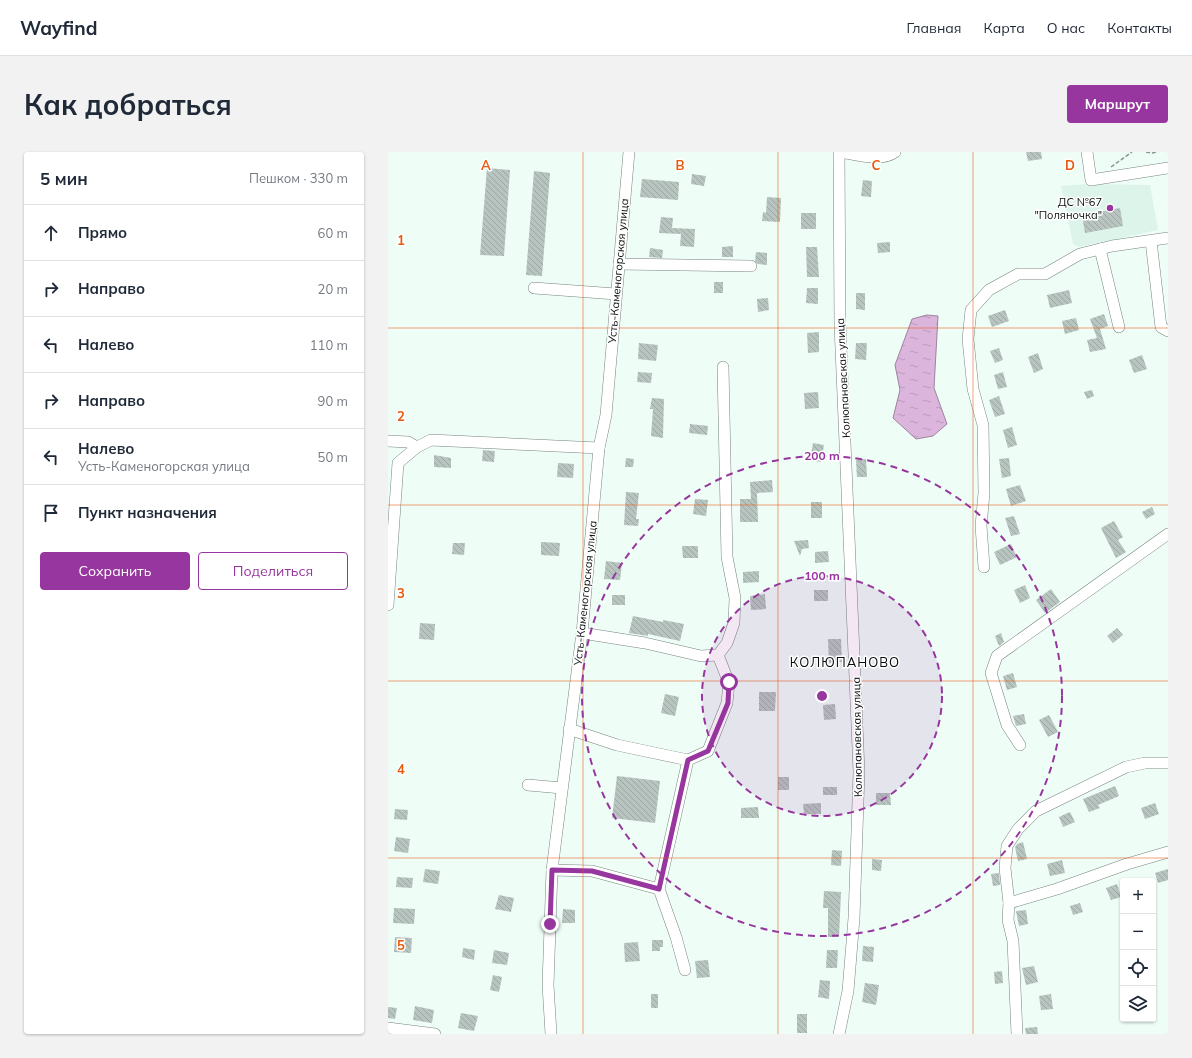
<!DOCTYPE html>
<html lang="ru">
<meta charset="utf-8">
<style>
:root{--surface:#fff;--page:#f2f2f3;--text:#1f2937;--muted:#747a83;--line:#e0e1e3;--accent:#97369e}
body{margin:0;font-family:Mulish,sans-serif;background:var(--page);color:var(--text)}
.controls{position:absolute;right:12px;bottom:12px;display:grid;overflow:hidden;border-radius:4px;box-shadow:0 1px 3px #0004}
.controls button{width:36px;height:36px;display:grid;place-items:center;padding:0;border:0;border-bottom:1px solid var(--line);background:var(--surface);color:var(--text);font:20px sans-serif}
.stop{position:absolute;width:12px;height:12px;margin:-9px;border:3px solid #97369e;border-radius:50%;background:#fff}
.stop.end{background:#97369e;border-color:#fff;box-shadow:0 1px 4px #0008}
.list{margin:0;padding:0;list-style:none}
h2{display:flex;justify-content:space-between;align-items:center;height:52px;margin:0;padding:0 16px;font-size:17px}
h2 small{font-size:13px;font-weight:400;color:var(--muted)}
.list li{display:grid;grid-template-columns:26px 1fr auto;gap:12px;align-items:center;box-sizing:border-box;height:56px;padding:0 16px;border-top:1px solid var(--line)}
.list b{display:block;font-size:15px;white-space:nowrap}
.list p{margin:0;font-size:13px;white-space:nowrap;color:var(--muted)}
.list em{font-size:13px;font-style:normal;color:var(--muted)}
.actions{display:flex;gap:8px;padding:12px 16px}
.actions a{flex:1;padding:9px 0;border:1px solid var(--accent);border-radius:4px;text-align:center;font-size:14px;color:var(--accent)}
.actions .main{background:var(--accent);color:#fff}
.icon{flex:none;width:22px;height:22px;fill:none;stroke:currentColor;stroke-width:2;stroke-linecap:round;stroke-linejoin:round}
.map{position:relative;flex:none;width:780px;height:882px;overflow:hidden;border-radius:4px}
header{display:flex;align-items:center;gap:24px;box-sizing:border-box;height:56px;padding:0 20px;background:var(--surface);border-bottom:1px solid var(--line)}
header strong{font-size:19px}
nav{display:flex;gap:22px;margin-inline-start:auto;font-size:14px}
.intro{display:flex;align-items:center;justify-content:space-between;box-sizing:border-box;height:96px;padding:0 24px}
h1{margin:0;font-size:28px}
.button{padding:10px 18px;border-radius:4px;background:var(--accent);color:#fff;font-size:14px;font-weight:700}
main{display:flex;gap:24px;padding:0 24px}
aside{flex:1;background:var(--surface);border-radius:4px;box-shadow:0 1px 3px #0004}
.map>svg:first-child{display:block}
</style>
<header>
<strong>Wayfind</strong>
<nav><a>Главная</a><a>Карта</a><a>О нас</a><a>Контакты</a></nav>
</header>
<div class="intro"><h1>Как добраться</h1><a class="button">Маршрут</a></div>
<main>
<aside>
<h2>5 мин<small>Пешком · 330 m</small></h2>
<ul class="list">
<li><svg class="icon" aria-label="ahead" viewBox="0 0 24 24"><path d="M12 20V5M6 11l6-6 6 6"/></svg><div><b>Прямо</b></div><em>60 m</em></li>
<li><svg class="icon" aria-label="right" viewBox="0 0 24 24"><path d="M7 20v-9h11M14 6l5 5-5 5"/></svg><div><b>Направо</b></div><em>20 m</em></li>
<li><svg class="icon" aria-label="left" viewBox="0 0 24 24"><path d="M17 20v-9H6M10 6l-5 5 5 5"/></svg><div><b>Налево</b></div><em>110 m</em></li>
<li><svg class="icon" aria-label="right" viewBox="0 0 24 24"><path d="M7 20v-9h11M14 6l5 5-5 5"/></svg><div><b>Направо</b></div><em>90 m</em></li>
<li><svg class="icon" aria-label="left" viewBox="0 0 24 24"><path d="M17 20v-9H6M10 6l-5 5 5 5"/></svg><div><b>Налево</b><p>Усть-Каменогорская улица</p></div><em>50 m</em></li>
<li><svg class="icon" aria-label="arrive" viewBox="0 0 24 24"><path d="M6 21V4h12l-3 4 3 4H6"/></svg><div><b>Пункт назначения</b></div></li>
</ul>
<div class="actions"><a class="main">Сохранить</a><a>Поделиться</a></div>
</aside>
<div class="map">
<svg width="780" height="882" viewBox="0 0 780 882">
<defs>
<pattern id="water-ripples" width="26" height="14" patternUnits="userSpaceOnUse"><rect width="26" height="14" fill="#dcb5dd"/><path d="M2 4q2-2 4 0t4 0M15 11q2-2 4 0t4 0" fill="none" stroke="#bb9abc"/></pattern>
<pattern id="building-back-hatch" width="6" height="6" patternUnits="userSpaceOnUse"><rect width="6" height="6" fill="#b7c4bf"/><path d="M-1 5l2 2M0 0l6 6M5-1l2 2" fill="none" stroke="#9ca7a3"/></pattern>
</defs>
<rect width="100%" height="100%" fill="#effdf7"/>
<path fill="#ddf4ea" d="M 698,32 L 762,33 L 770,78 L 691,95 L 685,92 L 673,34 Z"/>
<path fill="url(#water-ripples)" stroke="#9c839e" d="M 539,163 L 550,164 L 546,236 L 559,272 L 545,284 L 528,287 L 505,266 L 512,238 L 507,213 L 524,167 Z"/>
<g fill="url(#building-back-hatch)">
<path d="M 638,0 L 653,0 L 654,7 L 640,9 Z"/>
<path d="M 99,16 L 122,18 L 116,104 L 92,103 Z"/>
<path d="M 146,19 L 162,21 L 154,124 L 138,123 Z"/>
<path d="M 304,22 L 318,24 L 316,34 L 303,32 Z"/>
<path d="M 254,27 L 291,30 L 290,48 L 252,45 Z"/>
<path d="M 475,28 L 484,29 L 483,45 L 473,44 Z"/>
<path d="M 379,45 L 393,46 L 392,70 L 374,69 L 375,60 L 378,61 Z"/>
<path d="M 732,56 L 735,74 L 697,81 L 694,63 Z"/>
<rect x="413" y="61" width="15" height="16"/>
<path d="M 273,65 L 285,66 L 284,76 L 307,77 L 306,95 L 292,94 L 293,82 L 271,81 Z"/>
<path d="M 502,90 L 502,100 L 490,101 L 489,91 Z"/>
<path d="M 345,94 L 345,105 L 334,105 L 334,95 Z"/>
<path d="M 418,95 L 429,95 L 431,125 L 419,125 Z"/>
<path d="M 262,96 L 275,98 L 274,106 L 261,105 Z"/>
<path d="M 368,100 L 379,101 L 379,113 L 370,112 L 367,109 Z"/>
<rect x="326" y="130" width="9" height="11"/>
<path d="M 419,136 L 430,136 L 430,152 L 418,151 Z"/>
<path d="M 681,138 L 684,151 L 662,156 L 659,143 Z"/>
<path d="M 468,141 L 477,141 L 477,158 L 468,157 Z"/>
<path d="M 380,146 L 381,158 L 370,160 L 369,147 Z"/>
<path d="M 617,158 L 621,169 L 604,175 L 600,164 Z"/>
<path d="M 716,162 L 720,174 L 712,177 L 718,197 L 702,200 L 699,188 L 709,186 L 702,167 Z"/>
<path d="M 688,166 L 691,178 L 677,182 L 674,169 Z"/>
<path d="M 431,180 L 431,200 L 420,201 L 419,181 Z"/>
<path d="M 251,191 L 270,193 L 268,209 L 250,207 Z"/>
<path d="M 468,191 L 479,191 L 478,208 L 467,207 Z"/>
<path d="M 611,196 L 615,208 L 607,211 L 602,199 Z"/>
<path d="M 650,201 L 655,217 L 646,221 L 640,205 Z"/>
<path d="M 754,203 L 759,217 L 746,221 L 741,208 Z"/>
<path d="M 250,220 L 264,221 L 263,231 L 249,230 Z"/>
<path d="M 615,220 L 619,235 L 610,237 L 606,223 Z"/>
<path d="M 704,238 L 706,244 L 699,247 L 696,240 Z"/>
<path d="M 430,240 L 431,256 L 417,257 L 416,241 Z"/>
<path d="M 611,244 L 617,262 L 607,265 L 601,248 Z"/>
<path d="M 264,246 L 276,247 L 275,286 L 263,284 L 265,257 L 262,257 Z"/>
<path d="M 302,272 L 320,274 L 319,283 L 301,281 Z"/>
<path d="M 624,275 L 629,293 L 620,296 L 615,278 Z"/>
<path d="M 425,291 L 436,293 L 433,310 L 422,308 Z"/>
<path d="M 95,298 L 107,299 L 106,310 L 94,309 Z"/>
<path d="M 46,303 L 63,306 L 63,316 L 46,315 Z"/>
<path d="M 238,306 L 246,307 L 245,315 L 237,315 Z"/>
<path d="M 621,306 L 623,324 L 614,326 L 611,307 Z"/>
<path d="M 478,307 L 479,325 L 469,325 L 468,308 Z"/>
<path d="M 170,311 L 186,312 L 185,326 L 169,325 Z"/>
<path d="M 384,328 L 385,340 L 369,341 L 370,370 L 352,370 L 352,347 L 363,347 L 362,330 Z"/>
<path d="M 632,333 L 638,349 L 623,354 L 618,337 Z"/>
<path d="M 238,340 L 251,341 L 248,367 L 251,367 L 250,374 L 236,373 Z"/>
<path d="M 307,347 L 320,348 L 318,364 L 305,362 Z"/>
<rect x="423" y="350" width="11" height="16"/>
<path d="M 764,355 L 767,362 L 758,367 L 754,360 Z"/>
<path d="M 626,364 L 632,382 L 623,384 L 617,366 Z"/>
<path d="M 726,369 L 735,385 L 730,388 L 738,400 L 728,406 L 713,376 Z"/>
<path d="M 420,388 L 421,396 L 414,397 L 412,404 L 406,389 Z"/>
<path d="M 153,390 L 172,391 L 171,404 L 153,403 Z"/>
<path d="M 65,391 L 77,391 L 76,403 L 64,402 Z"/>
<path d="M 623,392 L 629,405 L 612,413 L 606,400 Z"/>
<path d="M 294,394 L 310,394 L 310,406 L 295,406 Z"/>
<path d="M 440,399 L 441,410 L 427,411 L 427,400 Z"/>
<path d="M 218,409 L 234,411 L 232,428 L 216,427 Z"/>
<path d="M 371,419 L 371,430 L 355,431 L 355,420 Z"/>
<path d="M 637,433 L 642,446 L 632,451 L 626,438 Z"/>
<path d="M 663,437 L 672,450 L 657,461 L 648,448 Z"/>
<rect x="426" y="438" width="14" height="11"/>
<path d="M 377,442 L 378,457 L 363,458 L 362,444 Z"/>
<rect x="224" y="443" width="13" height="10"/>
<path d="M 245,464 L 275,470 L 275,468 L 296,472 L 292,489 L 260,482 L 260,484 L 241,481 Z"/>
<path d="M 32,471 L 47,472 L 46,488 L 31,487 Z"/>
<path d="M 729,476 L 735,483 L 725,491 L 719,484 Z"/>
<path d="M 613,481 L 616,490 L 611,494 L 607,484 Z"/>
<path d="M 440,487 L 453,487 L 454,510 L 441,511 Z"/>
<path d="M 625,521 L 629,535 L 619,538 L 615,524 Z"/>
<path d="M 371,540 L 388,540 L 387,559 L 371,559 Z"/>
<path d="M 277,542 L 291,545 L 287,564 L 273,561 Z"/>
<path d="M 447,552 L 448,567 L 436,568 L 435,553 Z"/>
<path d="M 636,562 L 638,572 L 628,574 L 625,564 Z"/>
<path d="M 661,563 L 670,580 L 660,585 L 651,568 Z"/>
<path d="M 229,624 L 272,629 L 267,671 L 224,666 Z"/>
<rect x="390" y="625" width="11" height="13"/>
<path d="M 727,634 L 731,644 L 710,653 L 712,656 L 701,660 L 695,647 Z"/>
<rect x="435" y="635" width="14" height="8"/>
<path d="M 488,641 L 502,641 L 503,653 L 488,653 Z"/>
<path d="M 433,651 L 433,662 L 416,662 L 415,652 Z"/>
<path d="M 767,651 L 771,662 L 757,667 L 753,656 Z"/>
<path d="M 370,655 L 371,666 L 353,666 L 353,656 Z"/>
<path d="M 7,657 L 20,658 L 19,668 L 6,667 Z"/>
<path d="M 682,660 L 687,670 L 675,675 L 671,665 Z"/>
<path d="M 8,685 L 22,687 L 20,701 L 6,699 Z"/>
<path d="M 635,690 L 639,707 L 630,709 L 627,695 L 629,692 Z"/>
<path d="M 444,698 L 454,699 L 453,714 L 443,713 Z"/>
<path d="M 484,707 L 494,708 L 493,719 L 484,718 Z"/>
<path d="M 674,708 L 677,721 L 662,724 L 659,712 Z"/>
<path d="M 37,717 L 52,719 L 50,732 L 35,730 Z"/>
<path d="M 780,717 L 780,728 L 770,731 L 767,721 Z"/>
<path d="M 611,721 L 612,733 L 605,734 L 603,722 Z"/>
<path d="M 9,725 L 25,726 L 24,736 L 8,735 Z"/>
<path d="M 729,732 L 733,745 L 723,748 L 718,736 Z"/>
<path d="M 436,739 L 453,740 L 451,785 L 440,785 L 440,756 L 435,756 Z"/>
<path d="M 111,743 L 126,746 L 123,760 L 107,757 Z"/>
<path d="M 692,751 L 695,760 L 685,763 L 682,754 Z"/>
<path d="M 6,756 L 27,757 L 26,772 L 5,771 Z"/>
<path d="M 175,757 L 187,758 L 187,771 L 174,771 Z"/>
<path d="M 638,758 L 640,772 L 631,774 L 628,759 Z"/>
<path d="M 7,785 L 24,786 L 23,801 L 6,800 Z"/>
<path d="M 264,788 L 275,788 L 275,795 L 272,795 L 272,799 L 264,799 Z"/>
<path d="M 250,790 L 252,809 L 237,810 L 236,791 Z"/>
<path d="M 475,794 L 486,795 L 485,810 L 474,809 Z"/>
<path d="M 75,796 L 87,798 L 86,808 L 74,805 Z"/>
<path d="M 106,798 L 121,801 L 119,813 L 104,811 Z"/>
<path d="M 439,798 L 450,798 L 449,816 L 438,816 Z"/>
<path d="M 320,808 L 322,825 L 309,826 L 307,809 Z"/>
<path d="M 646,814 L 650,830 L 638,833 L 634,816 Z"/>
<path d="M 614,819 L 615,831 L 607,832 L 606,820 Z"/>
<path d="M 105,823 L 114,825 L 111,840 L 102,838 Z"/>
<path d="M 432,828 L 442,829 L 441,847 L 430,845 Z"/>
<path d="M 477,831 L 491,833 L 488,853 L 474,850 Z"/>
<rect x="263" y="842" width="7" height="14"/>
<path d="M 663,842 L 665,857 L 653,858 L 651,844 Z"/>
<path d="M 27,854 L 46,858 L 44,871 L 25,868 Z"/>
<path d="M 0,855 L 9,856 L 7,867 L 0,866 Z"/>
<path d="M 73,861 L 90,864 L 86,879 L 70,876 Z"/>
<rect x="409" y="862" width="10" height="19"/>
<path d="M 649,875 L 650,882 L 638,882 L 637,876 Z"/>
</g>
<g fill="none" stroke-linecap="round" stroke-linejoin="round">
<g stroke="#78847f" stroke-width="12">
<g id="minor">
<path d="M 453,0 C 469,3 494,10 507,0"/>
<path d="M 699,0 L 703,28 L 780,16"/>
<path d="M 763,89 L 773,175 L 780,179"/>
<path d="M 712,97 L 731,175"/>
<path d="M 231,112 L 363,114"/>
<path d="M 146,136 L 228,142"/>
<path d="M 0,289 L 20,290 L 29,295"/>
<path d="M 596,415 L 593,374 L 596,341 L 595,273 L 585,237 L 580,187 L 583,158 L 601,138 L 630,122 L 657,122 L 692,102 L 724,94 L 780,86"/>
<path d="M 0,453 L 10,311 L 29,295 L 43,288 L 211,296"/>
<path d="M 194,481 L 257,491 L 313,504 L 330,503 L 339,491 L 346,471 L 347,446 L 339,405 L 335,215"/>
<path d="M 632,593 L 619,573 L 603,521 L 609,504 L 780,382"/>
<path d="M 300,608 L 320,599 L 339,551 L 341,531 L 330,503"/>
<path d="M 140,633 L 174,636"/>
<path d="M 164,718 L 204,719 L 271,737 L 300,608 L 229,593 L 181,577"/>
<path d="M 271,737 L 288,785 L 297,818"/>
<path d="M 621,751 L 669,737 L 739,712 L 780,700"/>
<path d="M 0,876 L 47,882"/>
<path d="M 163,882 L 160,833 L 164,718 L 194,481 L 211,296 L 218,263 L 241,0"/>
<path d="M 451,882 L 460,839 L 466,766 L 471,620 L 452,173 L 451,0"/>
<path d="M 629,882 L 625,789 L 620,768 L 621,751 L 617,716 L 619,694 L 630,677 L 648,659 L 738,615 L 757,611 L 780,611"/>
</g>
</g>
<g stroke="#8a9490" stroke-width="1.5" stroke-dasharray="4 2" stroke-linecap="butt">
<path d="M 758,0 L 764,1 L 770,0"/>
<path d="M 723,15 L 744,0"/>
</g>
<use href="#minor" stroke="#fff" stroke-width="11"/>
</g>
<g fill="none" stroke-linecap="round" stroke-linejoin="round">
<path stroke="#97369e" stroke-width="5" d="M 162,772 L 164,718 L 204,719 L 271,737 L 300,608 L 320,599 L 340,551 L 341,530"/>
</g>
<path fill="none" stroke="#e8590c" stroke-width="1" stroke-opacity="0.55" d="M 195,0 L 195,882M 390,0 L 390,882M 585,0 L 585,882M 0,176 L 780,176M 0,353 L 780,353M 0,529 L 780,529M 0,706 L 780,706"/>
<circle cx="434" cy="544" r="120" fill="#97369e" fill-opacity=".12"/>
<g fill="none" stroke="#97369e" stroke-width="2" stroke-dasharray="7 5">
<circle cx="434" cy="544" r="120"/>
<circle cx="434" cy="544" r="240"/>
</g>
<circle fill="#97369e" stroke="#fff" stroke-width="1.5" cx="722" cy="56" r="4"/>
<g text-anchor="middle" stroke-width="3" stroke-linejoin="round" paint-order="stroke">
<g font-size="11" fill="#080d0b" stroke="#fff" text-anchor="end">
<text x="714" y="54">ДС №67<tspan x="714" dy="13">"Поляночка"</tspan></text>
</g>
<g font-size="11" fill="#080d0b" stroke="#fff">
<text transform="translate(230 119) rotate(-85)" y="4">Усть-Каменогорская улица</text>
<text transform="translate(455 226) rotate(-93)" y="4">Колюпановская улица</text>
<text transform="translate(197 441) rotate(-84)" y="4">Усть-Каменогорская улица</text>
<text transform="translate(469 585) rotate(-91)" y="4">Колюпановская улица</text>
</g>
<g font-size="13" letter-spacing="1" fill="#080d0b" stroke="#fff">
<text x="457" y="515">КОЛЮПАНОВО</text>
</g>
</g>
<g font-size="13" text-anchor="middle" font-weight="bold" fill="#e8590c" stroke="#fff" stroke-width="3" stroke-linejoin="round" paint-order="stroke">
<text x="98" y="18">A</text>
<text x="292" y="18">B</text>
<text x="488" y="18">C</text>
<text x="682" y="18">D</text>
<text x="13" y="93">1</text>
<text x="13" y="269">2</text>
<text x="13" y="446">3</text>
<text x="13" y="622">4</text>
<text x="13" y="798">5</text>
</g>
<circle cx="434" cy="544" r="6" fill="#97369e" stroke="#fff" stroke-width="2"/>
<g font-size="12" text-anchor="middle" font-weight="bold" fill="#97369e" stroke="#fff" stroke-width="3" stroke-linejoin="round" paint-order="stroke">
<text x="434" y="308">200 m</text>
<text x="434" y="428">100 m</text>
</g>
</svg>
<div class="controls">
<button>+</button>
<button>−</button>
<button><svg class="icon" aria-label="locate" viewBox="0 0 24 24"><circle cx="12" cy="12" r="6"/><path d="M12 2v4M12 18v4M2 12h4M18 12h4"/></svg></button>
<button><svg class="icon" aria-label="layers" viewBox="0 0 24 24"><path d="M12 4l9 5-9 5-9-5zM3 14l9 5 9-5"/></svg></button>
</div>
<div class="stop" style="left:341px;top:530px"></div>
<div class="stop end" style="left:162px;top:772px"></div>
</div>
</main>
